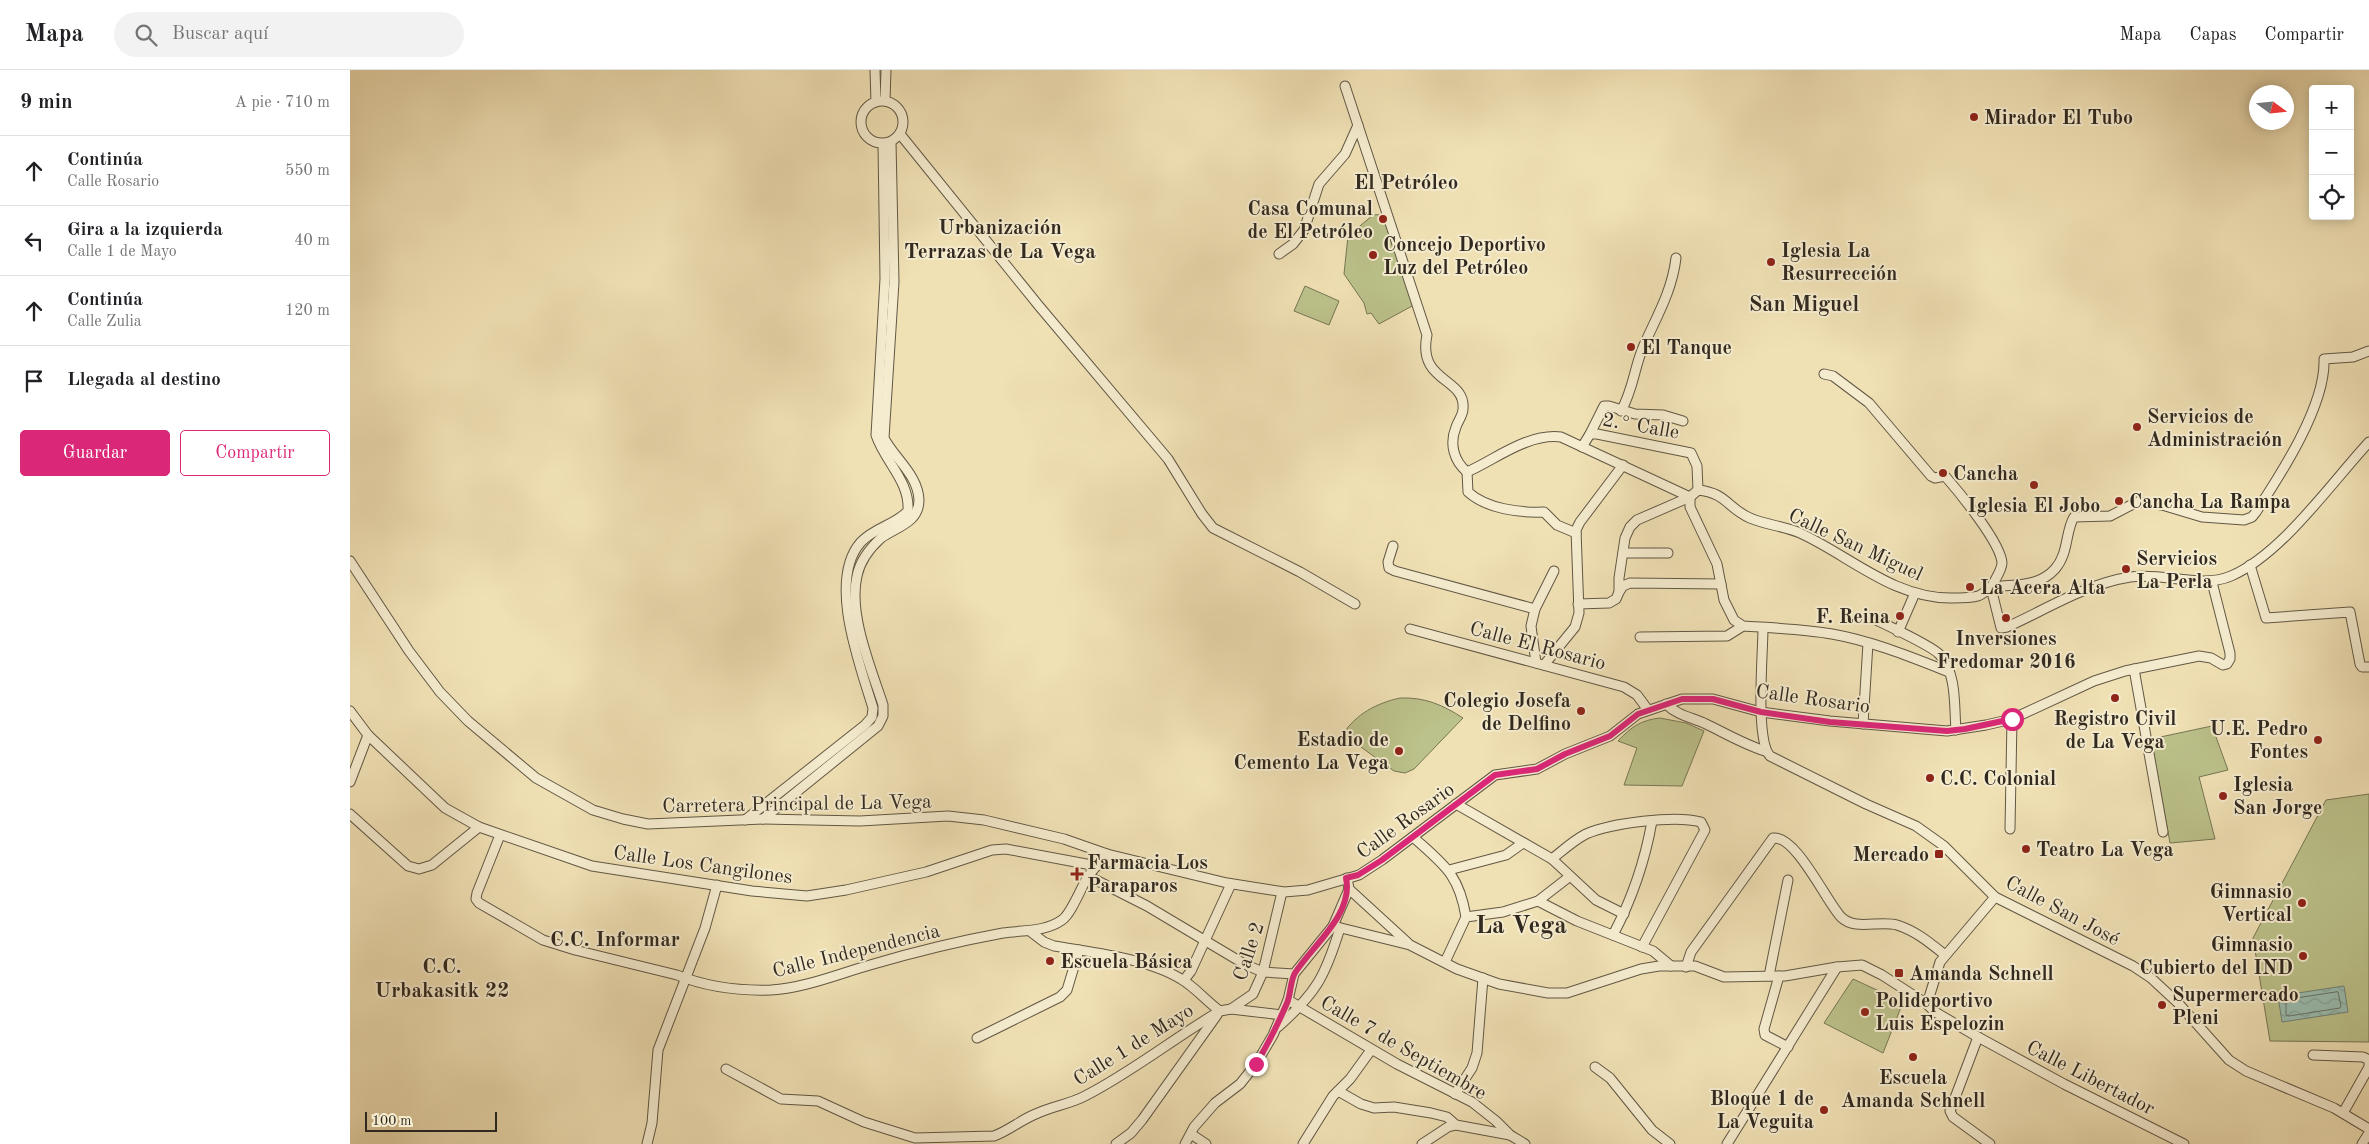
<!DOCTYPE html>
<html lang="es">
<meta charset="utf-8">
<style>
:root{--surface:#fff;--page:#f2f2f2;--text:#202124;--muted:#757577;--line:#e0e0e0;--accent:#db2777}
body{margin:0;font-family:"Old Standard TT",serif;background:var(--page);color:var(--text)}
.controls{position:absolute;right:15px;top:15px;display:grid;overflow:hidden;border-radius:5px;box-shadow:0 2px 12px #0003}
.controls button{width:45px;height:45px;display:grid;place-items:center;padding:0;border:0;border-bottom:1px solid var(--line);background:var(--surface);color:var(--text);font:25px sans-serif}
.compass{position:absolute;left:1899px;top:15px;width:45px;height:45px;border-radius:50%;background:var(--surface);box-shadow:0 2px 12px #0003;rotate:105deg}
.scale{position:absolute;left:15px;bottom:12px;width:132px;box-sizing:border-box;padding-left:5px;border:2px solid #31291f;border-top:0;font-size:14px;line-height:18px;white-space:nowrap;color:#31291f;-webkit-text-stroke:4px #f5eccf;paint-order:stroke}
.stop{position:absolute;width:15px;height:15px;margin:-11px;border:4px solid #db2777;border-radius:50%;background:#fff}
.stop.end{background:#db2777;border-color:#fff;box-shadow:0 1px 5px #0008}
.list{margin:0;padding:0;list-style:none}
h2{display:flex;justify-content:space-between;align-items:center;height:65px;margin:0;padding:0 20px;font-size:21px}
h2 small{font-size:16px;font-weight:400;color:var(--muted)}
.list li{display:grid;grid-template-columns:32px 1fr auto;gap:15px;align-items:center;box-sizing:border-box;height:70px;padding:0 20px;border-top:1px solid var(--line)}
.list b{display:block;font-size:19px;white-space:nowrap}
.list p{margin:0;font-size:16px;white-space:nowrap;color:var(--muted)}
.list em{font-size:16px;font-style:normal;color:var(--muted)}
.actions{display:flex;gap:10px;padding:15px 20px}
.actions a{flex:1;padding:11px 0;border:1px solid var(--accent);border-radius:5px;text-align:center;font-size:18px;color:var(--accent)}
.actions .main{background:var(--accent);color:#fff}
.icon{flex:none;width:28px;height:28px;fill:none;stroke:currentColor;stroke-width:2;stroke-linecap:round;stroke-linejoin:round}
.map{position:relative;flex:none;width:2019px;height:1074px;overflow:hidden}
header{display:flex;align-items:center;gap:30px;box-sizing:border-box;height:70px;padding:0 25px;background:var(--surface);border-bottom:1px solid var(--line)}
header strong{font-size:24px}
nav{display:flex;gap:28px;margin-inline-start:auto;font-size:18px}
.search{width:350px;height:45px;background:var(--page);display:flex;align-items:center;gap:12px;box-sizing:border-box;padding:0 18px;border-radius:28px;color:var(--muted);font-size:19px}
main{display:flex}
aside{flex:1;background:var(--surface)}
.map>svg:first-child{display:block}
</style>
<header>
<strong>Mapa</strong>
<div class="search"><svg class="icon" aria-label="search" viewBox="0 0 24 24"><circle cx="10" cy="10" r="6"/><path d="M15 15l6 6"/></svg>Buscar aquí</div>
<nav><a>Mapa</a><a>Capas</a><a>Compartir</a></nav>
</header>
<main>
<aside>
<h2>9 min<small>A pie · 710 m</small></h2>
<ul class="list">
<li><svg class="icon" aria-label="ahead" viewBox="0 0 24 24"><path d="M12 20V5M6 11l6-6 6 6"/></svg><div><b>Continúa</b><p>Calle Rosario</p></div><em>550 m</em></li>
<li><svg class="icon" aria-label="left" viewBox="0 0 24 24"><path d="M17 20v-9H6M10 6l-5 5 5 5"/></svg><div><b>Gira a la izquierda</b><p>Calle 1 de Mayo</p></div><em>40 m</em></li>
<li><svg class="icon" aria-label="ahead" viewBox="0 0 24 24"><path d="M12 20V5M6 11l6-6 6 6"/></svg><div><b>Continúa</b><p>Calle Zulia</p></div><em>120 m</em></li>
<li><svg class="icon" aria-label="arrive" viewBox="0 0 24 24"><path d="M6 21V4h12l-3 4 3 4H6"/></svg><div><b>Llegada al destino</b></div></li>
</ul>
<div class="actions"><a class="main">Guardar</a><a>Compartir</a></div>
</aside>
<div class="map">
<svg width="2019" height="1074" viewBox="0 0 2019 1074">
<defs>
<pattern id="water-waves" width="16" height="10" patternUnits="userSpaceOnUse" patternTransform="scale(1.25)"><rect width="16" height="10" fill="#9abdb0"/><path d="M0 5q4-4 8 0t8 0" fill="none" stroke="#85a297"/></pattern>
</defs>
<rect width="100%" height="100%" fill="#f0e1b5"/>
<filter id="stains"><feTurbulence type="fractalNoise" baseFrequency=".004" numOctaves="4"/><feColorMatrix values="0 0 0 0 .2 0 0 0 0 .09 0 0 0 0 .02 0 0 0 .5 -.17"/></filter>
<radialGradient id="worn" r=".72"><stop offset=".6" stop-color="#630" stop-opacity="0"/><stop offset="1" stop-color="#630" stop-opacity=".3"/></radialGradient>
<g fill="#bcc28b" stroke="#767655">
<path d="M 1038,144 L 1064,235 L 1029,254 L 1021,243 L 1017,244 L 1014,233 L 994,204 L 998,166 L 1023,145 Z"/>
<path d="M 955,216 L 989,231 L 979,255 L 944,241 Z"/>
<path d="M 1050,628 C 1075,627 1093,635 1113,648 L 1064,699 L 1055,703 L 1044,701 L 993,664 C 1006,644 1027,633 1050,628 Z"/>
<path d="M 1310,648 L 1336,653 L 1354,661 L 1332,716 L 1274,715 L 1287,678 L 1268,671 C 1281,657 1291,650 1310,648 Z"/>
<path d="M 1862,656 L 1878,700 L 1849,707 L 1865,769 L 1820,773 L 1801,669 Z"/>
<path d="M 2019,724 L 2019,972 L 1920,971 L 1903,868 L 1976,730 Z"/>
<path d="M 1503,909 L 1553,932 L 1533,983 L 1474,953 Z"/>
</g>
<path fill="url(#water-waves)" stroke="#708276" d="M 1994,916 L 1998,942 L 1932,952 L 1928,926 Z"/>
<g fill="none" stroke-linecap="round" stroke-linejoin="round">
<path stroke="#667368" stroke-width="1" d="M 1988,922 L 1991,936 L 1990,938 L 1939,946 L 1936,945 L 1936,930 Z"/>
<g stroke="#615744" stroke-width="11">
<g id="minor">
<path d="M 525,0 L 526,32"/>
<path d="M 995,16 L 1077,265 C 1067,313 1116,307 1113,339 C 1113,345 1108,351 1106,357 C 1099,374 1104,391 1117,402"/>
<circle cx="532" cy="52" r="21"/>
<path d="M 535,31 L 536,0"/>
<path d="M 550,64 L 689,236 L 818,389 L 852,444 L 863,458 L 950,502 L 1005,534"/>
<path d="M 929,184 L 943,174 L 954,160 L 969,114 L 995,84 L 1008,55"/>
<path d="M 1474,304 L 1483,306 L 1519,333 L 1581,406 L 1585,408 L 1595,406 C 1609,422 1651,473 1652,493 C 1652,500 1644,511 1641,518"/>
<path d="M 1271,341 C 1284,318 1284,297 1294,275 C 1307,246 1322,221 1326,188"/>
<path d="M 1240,364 L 1254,336 L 1259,336 L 1285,344 L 1313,345 L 1333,351"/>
<path d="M 1232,377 L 1240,364 L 1247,364 L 1341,383 L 1347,396 L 1348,420"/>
<path d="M 1117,402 C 1146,389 1178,363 1211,367 L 1340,427"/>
<path d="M 1117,402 L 1118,422 C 1137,439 1170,443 1194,442 L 1207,455 L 1226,463"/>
<path d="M 1340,427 L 1340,437 L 1367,494 L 1374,530 L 1384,550 L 1393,556 C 1423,558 1453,559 1482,564 C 1522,571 1561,587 1599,602"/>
<path d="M 1043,476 L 1038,492 L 1039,498 L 1045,501 L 1185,539 L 1181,556 L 1186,593"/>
<path d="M 1273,483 L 1318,483"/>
<path d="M 0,491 L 59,581 L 90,622 L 118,651 L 186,708 L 243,740 L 273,749 L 298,754 L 413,749 L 510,751 L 598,746 L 634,750 L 714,769 L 757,784 L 877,813 L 934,822 L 958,820 L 1009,805 L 1032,790 L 1145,705 L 1187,699 L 1215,684 L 1260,666 L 1288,644 L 1332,629 L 1363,629 L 1411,642 L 1480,651 L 1597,661 L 1636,655 L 1662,649 L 1744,611 L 1775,601 L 1849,586 L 1861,588 L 1873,595 L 1877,594 L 1880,589 L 1880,583 L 1862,512"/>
<path d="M 1900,495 L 1916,548 L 2000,542 L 2010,594 L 2012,597 L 2019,597"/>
<path d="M 1641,518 L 1651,558 L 1657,557 C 1697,539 1736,514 1780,507 C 1813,502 1851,519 1881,506 C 1932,484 1981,413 2019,372"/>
<path d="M 1269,522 L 1273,516 L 1280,513 L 1371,514"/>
<path d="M 1228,534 L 1259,533 L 1266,529 L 1269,522 L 1269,508 L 1275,468 L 1280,457 L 1287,450 L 1340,427 L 1348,420 C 1377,423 1377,438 1400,448 C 1416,455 1434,456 1450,463 C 1500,486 1544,529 1602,528 C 1610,528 1621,528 1628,526 C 1634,524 1638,518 1645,517 C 1666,514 1689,517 1705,499 C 1719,483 1715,462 1724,447 L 1760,446 L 1787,432 L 1812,435 L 1852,447 L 1894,450 L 1902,447 L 1906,442 C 1931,404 1976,335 1974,289 L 2003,287 L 2019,281"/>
<path d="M 1185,539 L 1204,501"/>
<path d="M 1518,546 C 1532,553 1583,576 1590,585 C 1607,604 1604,636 1606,660"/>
<path d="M 1413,558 C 1413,583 1405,670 1420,686 L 1516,734 L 1566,756 L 1594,776 L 1645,827 L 1783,896 L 1801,908 L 1828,933 L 1879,990 L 1896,1001 L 1984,1038 L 2019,1059"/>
<path d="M 1060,559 L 1274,617 L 1287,625 L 1298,640"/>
<path d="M 1548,562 L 1565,523"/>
<path d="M 1290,567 L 1377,566 L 1393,556"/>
<path d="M 1194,595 L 1225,557 L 1229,543 L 1226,460 L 1230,452 L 1273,395"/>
<path d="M 1784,599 L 1813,762"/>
<path d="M 1316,634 C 1327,645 1340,647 1354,653 C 1375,663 1393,674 1415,681"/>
<path d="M 0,641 L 18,665 L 95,738 L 129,757 L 242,796 L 402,821 L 457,826 L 496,820 L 576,802 L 642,780 L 656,779 L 747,796"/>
<path d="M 1513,654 L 1518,573"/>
<path d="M 0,712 L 18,665"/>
<path d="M 1106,734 L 1202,789 L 1246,830 L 1274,844"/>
<path d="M 0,744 L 58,796 L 69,799 L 82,795 L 129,757"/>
<path d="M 413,749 L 528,656 L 533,646 L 533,635 C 521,598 498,544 507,506 C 510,491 520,478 531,468 C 546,457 569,453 569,430 C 568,405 545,389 534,368 L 544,212 L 541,72"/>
<path d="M 395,750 L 515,655 L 522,647 L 523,638 C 510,595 477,510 511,472 C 525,457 545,455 558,441 C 560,411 535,392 526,365 L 535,209 L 533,74"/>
<path d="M 1660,759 L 1662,649"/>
<path d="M 150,765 L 127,823 L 126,829 L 129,833 L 193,870 L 225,880 L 327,905 C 357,917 389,921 421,920 C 455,918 488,904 520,895 C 564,882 609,871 653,863 C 673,860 695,862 712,850 C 721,844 731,818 737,808 C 743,799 750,792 757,784"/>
<path d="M 1063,767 C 1094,795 1109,804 1116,847"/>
<path d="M 1202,789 C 1212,781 1224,770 1236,764 C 1261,753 1325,745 1351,752 L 1355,760 L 1292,877"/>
<path d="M 1099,800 L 1156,785 L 1173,773"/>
<path d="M 738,806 L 797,836 L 896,895 L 913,902 L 944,904"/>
<path d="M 999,819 L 1058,873"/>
<path d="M 1188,831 L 1227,851 L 1303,881 L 1321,896"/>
<path d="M 983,856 L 1060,875 L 1107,899 L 1149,914 L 1198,923 L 1217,923 L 1291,899 L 1309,896 L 1345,896 L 1374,907 L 1435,906 L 1487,897 L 1512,895 L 1532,905 L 1577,934 L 1585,942 L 1628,967 L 1714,1014 L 1834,1074"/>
<path d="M 681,862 L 694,872 L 704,876 C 742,882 799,889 831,909 C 845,917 856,931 870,941"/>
<path d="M 1263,865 C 1282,829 1295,791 1302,751"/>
<path d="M 1095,892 L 1116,847 L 1153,842 L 1188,831 L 1219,807"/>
<path d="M 1336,897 L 1341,882 L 1423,768 C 1446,765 1476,831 1491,847 C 1505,861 1529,850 1547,855 C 1566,861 1580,873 1595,885"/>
<path d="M 1419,906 L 1438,810"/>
<path d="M 1429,906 L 1414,959 L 1415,965 L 1438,977"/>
<path d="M 834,910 L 841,901 L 881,814"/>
<path d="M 938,930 L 1047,994 L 1122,1032 L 1146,1051 L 1160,1065 L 1175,1074"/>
<path d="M 1577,934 L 1590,892 L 1645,827"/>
<path d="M 881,939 L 903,924 L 913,902 L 932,822"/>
<path d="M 928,957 C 966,923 975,907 990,858"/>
<path d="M 1628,967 L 1600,1041 L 1603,1047 L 1640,1074"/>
<path d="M 627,968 L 710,927 L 717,920 L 729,880"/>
<path d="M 1963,985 L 2013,987 L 2019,990 L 2019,997 L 1993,1043"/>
<path d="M 1245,997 L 1260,1008 L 1302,1060 L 1320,1074"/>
<path d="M 376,999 L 431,1029 L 468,1031 L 514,1052 L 565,1068 L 644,1066 C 660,1060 672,1049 688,1043 C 703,1036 720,1034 735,1026 C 782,1002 824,968 870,941 L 881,939 L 932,945"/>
<path d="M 988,1021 L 1011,1034 L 1024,1038 L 1044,1037 L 1081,1043 L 1097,1047 L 1106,1055 L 1160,1065"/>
<path d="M 1105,1024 L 1122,998 L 1127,983 L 1133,908"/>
<path d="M 841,1064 L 856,1074"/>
<path d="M 297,1074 L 302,1053 L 308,980 L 355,858 L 367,815"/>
<path d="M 766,1074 L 781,1063 L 792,1050 L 867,945"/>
<path d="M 835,1074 L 844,1057 L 865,1033 L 890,1014 L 906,994 L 923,965 L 938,930 L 944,904 L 983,856 L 999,819 L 997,808"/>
<path d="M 953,1074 L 983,1026 L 1000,1009 L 1021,980"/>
<path d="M 1072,1074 L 1098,1057 L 1106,1055"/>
<path d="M 1377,1074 L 1487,897"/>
<path d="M 2012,1074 L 2019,1063"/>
</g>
</g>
<use href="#minor" stroke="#f5eccf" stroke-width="9"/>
</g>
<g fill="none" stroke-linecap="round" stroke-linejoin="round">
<path stroke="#db2777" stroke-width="6" d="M 906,994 C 918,974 928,954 937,933 C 941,924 940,911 945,903 C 962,876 1004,844 996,808 L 1008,805 L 1032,790 L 1145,705 L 1187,699 L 1215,684 L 1260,666 L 1288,644 L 1332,629 L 1363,629 L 1411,642 L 1480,652 L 1597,661 L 1615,659 L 1662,649"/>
</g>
<g fill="#8f2418" stroke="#f5eccf" stroke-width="2">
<circle cx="1624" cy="47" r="5"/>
<circle cx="1033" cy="149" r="5"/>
<circle cx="1023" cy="185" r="5"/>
<circle cx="1421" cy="192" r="5"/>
<circle cx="1281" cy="277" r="5"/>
<circle cx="1787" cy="357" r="5"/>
<circle cx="1593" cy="403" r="5"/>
<circle cx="1684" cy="415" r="5"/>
<circle cx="1769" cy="431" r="5"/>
<circle cx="1776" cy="499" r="5"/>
<circle cx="1620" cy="517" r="5"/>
<circle cx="1550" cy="546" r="5"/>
<circle cx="1656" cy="548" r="5"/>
<circle cx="1765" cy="628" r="5"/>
<circle cx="1231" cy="641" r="5"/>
<circle cx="1968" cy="670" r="5"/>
<circle cx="1049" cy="681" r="5"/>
<circle cx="1580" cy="708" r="5"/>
<circle cx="1873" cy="726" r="5"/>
<circle cx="1676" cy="779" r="5"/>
<rect x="1584" y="779" width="10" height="10" rx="2.5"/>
<path d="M724.5 796.5h5v5h5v5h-5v5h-5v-5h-5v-5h5z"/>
<circle cx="1952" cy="833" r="5"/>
<circle cx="1953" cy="886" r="5"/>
<circle cx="700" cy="891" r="5"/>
<rect x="1544" y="898" width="10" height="10" rx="2.5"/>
<circle cx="1812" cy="935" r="5"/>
<circle cx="1515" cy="942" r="5"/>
<circle cx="1563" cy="987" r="5"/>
<circle cx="1474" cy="1040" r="5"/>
</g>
<g text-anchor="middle" stroke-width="4" stroke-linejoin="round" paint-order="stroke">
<g font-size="20" font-weight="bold" fill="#31291f" stroke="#f5eccf" text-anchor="start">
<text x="1634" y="54">Mirador El Tubo</text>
<text x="1023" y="145" text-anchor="end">Casa Comunal<tspan x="1023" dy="23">de El Petróleo</tspan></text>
<text x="1033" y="181">Concejo Deportivo<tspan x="1033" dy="23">Luz del Petróleo</tspan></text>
<text x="1431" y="187">Iglesia La<tspan x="1431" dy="23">Resurrección</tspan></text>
<text x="1291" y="284">El Tanque</text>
<text x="1797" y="353">Servicios de<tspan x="1797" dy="23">Administración</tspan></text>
<text x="1603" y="410">Cancha</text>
<text x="1779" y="438">Cancha La Rampa</text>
<text x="1684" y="442" text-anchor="middle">Iglesia El Jobo</text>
<text x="1786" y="495">Servicios<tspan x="1786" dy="23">La Perla</tspan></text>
<text x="1630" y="524">La Acera Alta</text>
<text x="1540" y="553" text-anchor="end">F. Reina</text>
<text x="1656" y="575" text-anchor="middle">Inversiones<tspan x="1656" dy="23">Fredomar 2016</tspan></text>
<text x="1221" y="637" text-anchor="end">Colegio Josefa<tspan x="1221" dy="23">de Delfino</tspan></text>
<text x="1765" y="655" text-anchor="middle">Registro Civil<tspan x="1765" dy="23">de La Vega</tspan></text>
<text x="1958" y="665" text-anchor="end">U.E. Pedro<tspan x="1958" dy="23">Fontes</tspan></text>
<text x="1039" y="676" text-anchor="end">Estadio de<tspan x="1039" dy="23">Cemento La Vega</tspan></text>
<text x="1590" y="715">C.C. Colonial</text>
<text x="1883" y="721">Iglesia<tspan x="1883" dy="23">San Jorge</tspan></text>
<text x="1686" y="786">Teatro La Vega</text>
<text x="1579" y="791" text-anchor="end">Mercado</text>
<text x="737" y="799">Farmacia Los<tspan x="737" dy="23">Paraparos</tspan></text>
<text x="1942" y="828" text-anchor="end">Gimnasio<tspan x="1942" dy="23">Vertical</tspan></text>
<text x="1943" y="881" text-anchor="end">Gimnasio<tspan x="1943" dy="23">Cubierto del IND</tspan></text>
<text x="710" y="898">Escuela Básica</text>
<text x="1559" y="910">Amanda Schnell</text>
<text x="1822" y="931">Supermercado<tspan x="1822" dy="23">Pleni</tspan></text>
<text x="1525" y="937">Polideportivo<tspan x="1525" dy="23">Luis Espelozin</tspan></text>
<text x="1563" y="1014" text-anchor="middle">Escuela<tspan x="1563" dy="23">Amanda Schnell</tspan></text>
<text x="1464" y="1035" text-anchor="end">Bloque 1 de<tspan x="1464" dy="23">La Veguita</tspan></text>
</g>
<g font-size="20" fill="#31291f" stroke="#f5eccf">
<text transform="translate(1291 355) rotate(10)" y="7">2.° Calle</text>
<text transform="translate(1506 474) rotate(25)" y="7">Calle San Miguel</text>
<text transform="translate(1188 575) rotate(15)" y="7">Calle El Rosario</text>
<text transform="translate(1463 628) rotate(8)" y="7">Calle Rosario</text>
<text transform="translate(447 733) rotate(-1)" y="7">Carretera Principal de La Vega</text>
<text transform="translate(1055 750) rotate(-36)" y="7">Calle Rosario</text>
<text transform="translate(353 794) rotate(8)" y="7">Calle Los Cangilones</text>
<text transform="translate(1713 840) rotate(28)" y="7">Calle San José</text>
<text transform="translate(506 880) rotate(-14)" y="7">Calle Independencia</text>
<text transform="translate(898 881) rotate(-72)" y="7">Calle 2</text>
<text transform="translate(783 974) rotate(-32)" y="7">Calle 1 de Mayo</text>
<text transform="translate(1054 977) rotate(30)" y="7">Calle 7 de Septiembre</text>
<text transform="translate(1741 1007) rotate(27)" y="7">Calle Libertador</text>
</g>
<g font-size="21" font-weight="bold" fill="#31291f" stroke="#f5eccf">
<text x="1056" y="119">El Petróleo</text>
<text x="650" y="164">Urbanización<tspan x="650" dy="24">Terrazas de La Vega</tspan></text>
<text x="265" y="876">C.C. Informar</text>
<text x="92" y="903">C.C.<tspan x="92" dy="24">Urbakasitk 22</tspan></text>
</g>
<g font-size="22" font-weight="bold" fill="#31291f" stroke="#f5eccf">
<text x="1454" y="241">San Miguel</text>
</g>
<g font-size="25" font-weight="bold" fill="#31291f" stroke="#f5eccf">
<text x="1171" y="863">La Vega</text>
</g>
</g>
<rect width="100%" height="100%" filter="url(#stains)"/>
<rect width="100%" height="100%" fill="url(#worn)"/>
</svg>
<div class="controls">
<button>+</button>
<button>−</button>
<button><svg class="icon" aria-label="locate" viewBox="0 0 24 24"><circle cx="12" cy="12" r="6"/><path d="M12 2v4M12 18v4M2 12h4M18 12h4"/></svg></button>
</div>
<svg class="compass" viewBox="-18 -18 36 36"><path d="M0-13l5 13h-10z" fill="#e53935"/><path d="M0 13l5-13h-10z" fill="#757577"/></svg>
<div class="scale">100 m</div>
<div class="stop" style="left:1662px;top:649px"></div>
<div class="stop end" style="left:906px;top:994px"></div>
</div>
</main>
